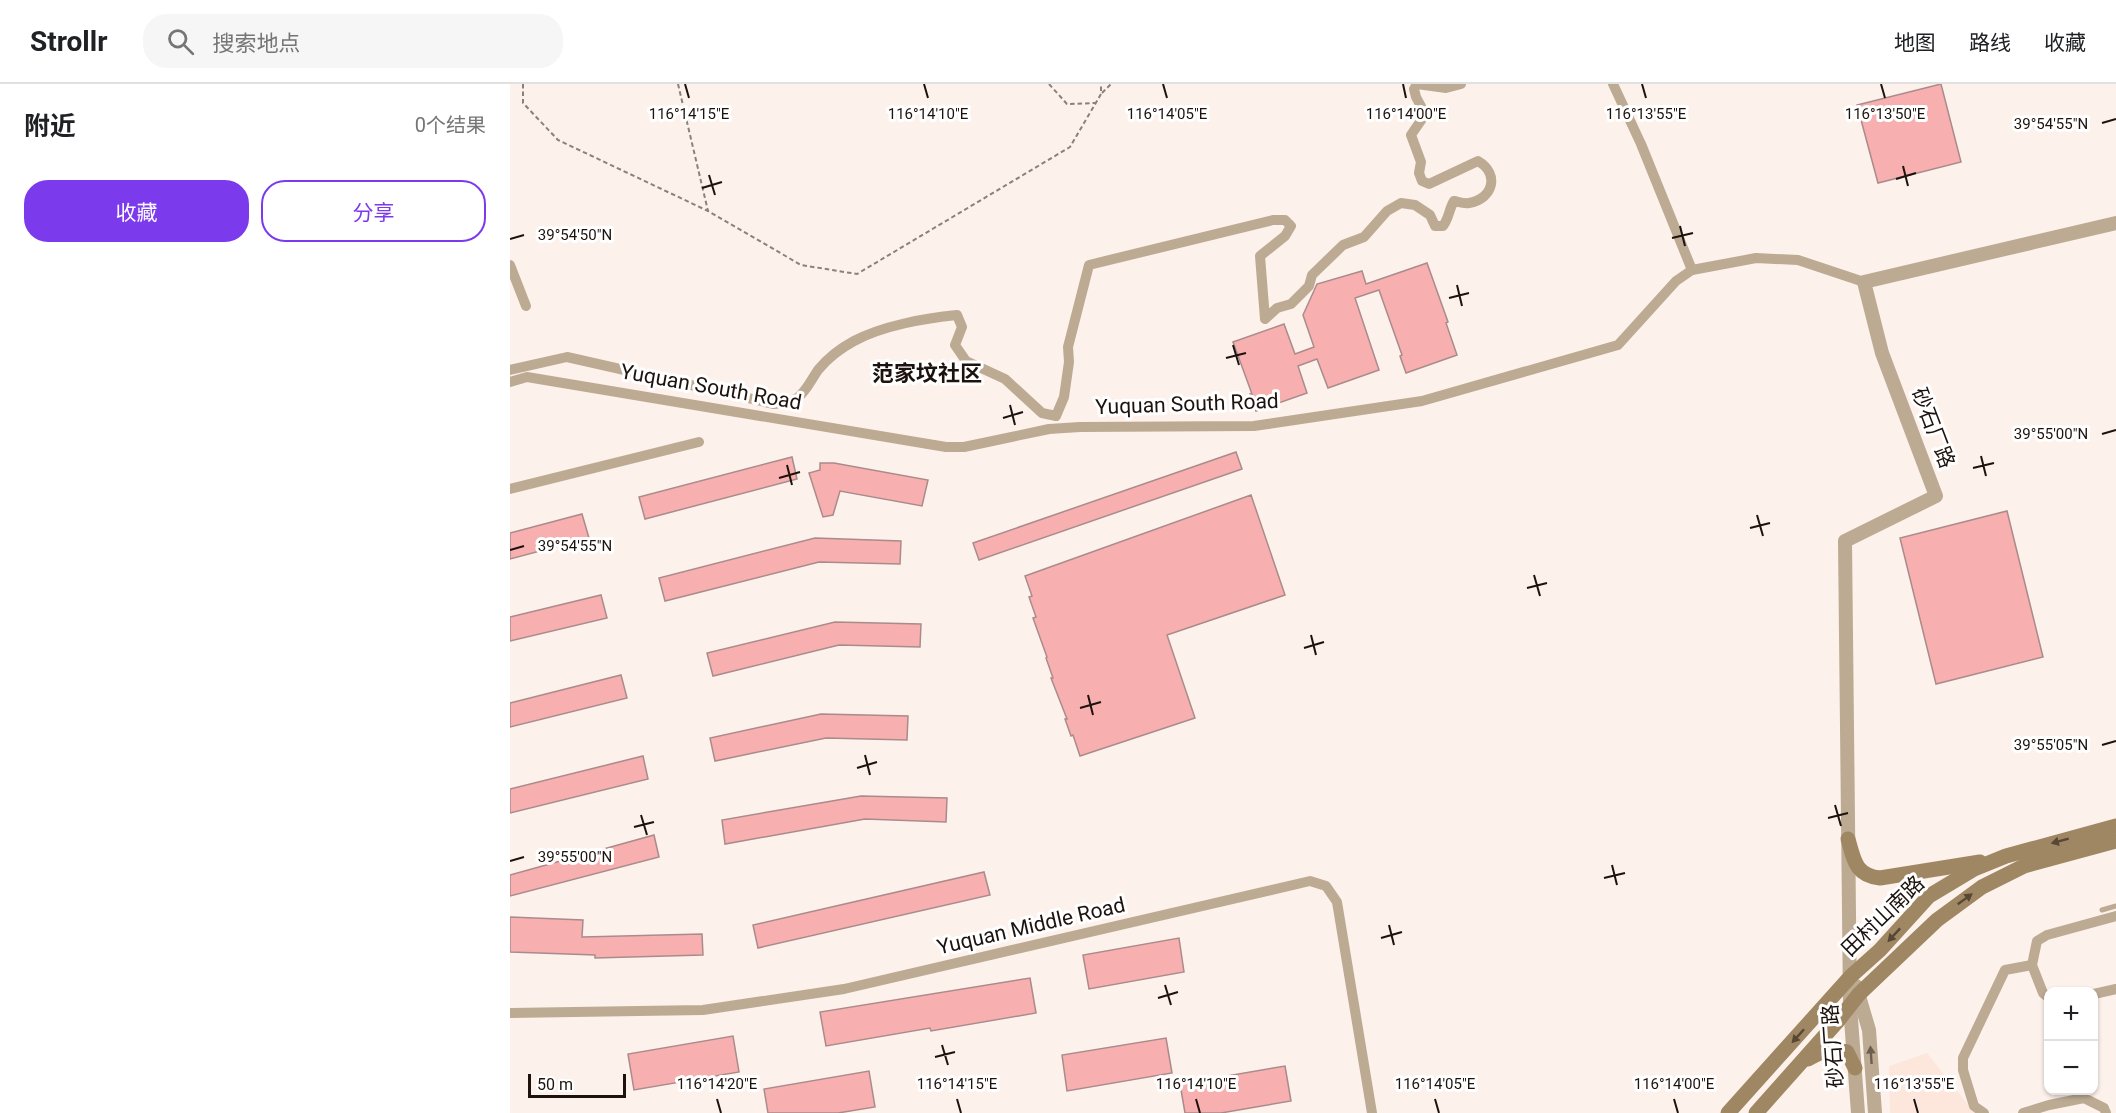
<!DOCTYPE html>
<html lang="zh">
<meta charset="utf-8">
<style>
:root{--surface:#fff;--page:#f6f6f6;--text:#202124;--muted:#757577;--line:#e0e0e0;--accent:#7c3aed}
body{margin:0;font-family:Roboto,"Noto Sans SC",sans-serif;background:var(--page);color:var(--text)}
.controls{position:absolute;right:18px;bottom:18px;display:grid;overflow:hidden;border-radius:12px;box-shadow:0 2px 4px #0004}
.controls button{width:54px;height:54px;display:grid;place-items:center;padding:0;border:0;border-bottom:2px solid var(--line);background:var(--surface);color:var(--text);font:30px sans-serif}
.scale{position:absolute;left:18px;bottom:15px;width:98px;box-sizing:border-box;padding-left:6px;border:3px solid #1c120e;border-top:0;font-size:16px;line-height:21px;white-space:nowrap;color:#1c120e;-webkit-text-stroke:4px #fff;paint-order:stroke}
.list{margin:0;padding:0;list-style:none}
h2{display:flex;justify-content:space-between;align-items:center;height:78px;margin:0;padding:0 24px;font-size:26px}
h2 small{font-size:20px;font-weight:400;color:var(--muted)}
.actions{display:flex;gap:12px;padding:18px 24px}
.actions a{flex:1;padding:14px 0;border:2px solid var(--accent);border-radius:24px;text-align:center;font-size:21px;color:var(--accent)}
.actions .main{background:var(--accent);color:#fff}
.icon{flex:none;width:33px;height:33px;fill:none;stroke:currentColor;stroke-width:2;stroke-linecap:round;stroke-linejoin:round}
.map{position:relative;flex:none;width:1606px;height:1029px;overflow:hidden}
header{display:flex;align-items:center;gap:36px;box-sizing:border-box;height:84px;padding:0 30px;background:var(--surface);border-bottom:2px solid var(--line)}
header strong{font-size:28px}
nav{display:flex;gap:33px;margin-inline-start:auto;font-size:21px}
.search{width:420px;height:54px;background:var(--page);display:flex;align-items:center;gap:15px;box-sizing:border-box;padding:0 21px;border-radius:24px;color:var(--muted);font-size:22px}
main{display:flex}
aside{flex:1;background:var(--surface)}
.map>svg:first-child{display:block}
</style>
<header>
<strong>Strollr</strong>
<div class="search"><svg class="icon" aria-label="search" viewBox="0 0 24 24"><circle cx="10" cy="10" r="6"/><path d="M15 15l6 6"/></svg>搜索地点</div>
<nav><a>地图</a><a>路线</a><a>收藏</a></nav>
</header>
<main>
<aside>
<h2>附近<small>0个结果</small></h2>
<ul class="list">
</ul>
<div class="actions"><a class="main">收藏</a><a>分享</a></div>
</aside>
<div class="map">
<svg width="1606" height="1029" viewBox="0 0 1606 1029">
<rect width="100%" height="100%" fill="#fdf1eb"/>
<path fill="#fde7dc" d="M 1417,969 L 1459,1022 L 1465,1029 L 1380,1029 L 1379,982 Z"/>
<g fill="#f8afaf" stroke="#aa8b8b" stroke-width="1.5">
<path d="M 1431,0 L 1451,78 L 1368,99 L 1347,21 Z"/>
<path d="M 917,179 L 938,238 L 936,239 L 947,271 L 896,289 L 890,272 L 892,271 L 869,206 L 845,214 L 869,286 L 818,304 L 807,275 L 788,282 L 797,309 L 746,327 L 740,310 L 742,310 L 723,258 L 774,240 L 785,270 L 804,263 L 793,231 L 807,200 L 852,187 L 856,200 Z"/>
<path d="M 726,368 L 732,385 L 469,476 L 463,459 Z"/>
<path d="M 282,373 L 287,395 L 135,435 L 129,413 Z"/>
<path d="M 310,379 L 324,379 L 418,396 L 412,422 L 330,407 L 323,431 L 313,433 L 299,389 L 310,386 Z"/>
<path d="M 741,411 L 775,511 L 657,551 L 685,634 L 570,672 L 563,651 L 561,652 L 555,635 L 557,635 L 541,594 L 543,594 L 536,574 L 537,573 L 523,534 L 526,533 L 519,513 L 522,512 L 515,492 Z"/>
<path d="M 1497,427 L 1533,573 L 1426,600 L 1390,454 Z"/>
<path d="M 72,430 L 79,454 L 0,475 L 0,449 Z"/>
<path d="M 305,454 L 391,457 L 390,480 L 309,478 L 155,517 L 149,494 Z"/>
<path d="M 91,511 L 97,534 L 0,557 L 0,533 Z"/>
<path d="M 325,538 L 411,540 L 410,563 L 329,561 L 203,592 L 197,569 Z"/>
<path d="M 111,591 L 117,614 L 0,643 L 0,619 Z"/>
<path d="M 311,630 L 398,632 L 397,656 L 316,654 L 205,677 L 200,654 Z"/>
<path d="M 133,672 L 138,695 L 0,729 L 0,705 Z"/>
<path d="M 351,712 L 437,714 L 436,738 L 355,735 L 215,760 L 212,736 Z"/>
<path d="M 144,751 L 149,773 L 0,812 L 0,791 Z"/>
<path d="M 474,788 L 480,811 L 248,864 L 243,841 Z"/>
<path d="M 0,833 L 73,836 L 72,853 L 192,850 L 193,871 L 85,874 L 85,871 L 0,868 Z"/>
<path d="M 669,854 L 674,888 L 579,905 L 573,871 Z"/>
<path d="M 520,894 L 526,929 L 421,947 L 420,944 L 316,962 L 310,928 Z"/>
<path d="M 223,952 L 229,988 L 124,1006 L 118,970 Z"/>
<path d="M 656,954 L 662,989 L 557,1007 L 552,971 Z"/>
<path d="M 775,982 L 781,1017 L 711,1029 L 675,1029 L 670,1000 Z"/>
<path d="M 359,987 L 365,1023 L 328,1029 L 258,1029 L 254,1005 Z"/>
</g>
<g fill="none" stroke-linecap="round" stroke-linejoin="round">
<g stroke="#8b807b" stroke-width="2" stroke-dasharray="4.5 3" stroke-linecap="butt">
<path d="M 13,0 L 13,19 L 48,56 L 198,127 L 291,181 L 347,190 L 560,63 L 591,10 L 591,0"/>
<path d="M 168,0 L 198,127"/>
<path d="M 539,0 L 557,20 L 586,19"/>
<path d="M 592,9 L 601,0"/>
</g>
<path stroke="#bcaa93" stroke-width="5" d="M 1592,826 L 1606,822"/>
<g stroke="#bcaa93" stroke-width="10">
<path d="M 1103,0 L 1131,60 L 1182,186"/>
<path d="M 0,181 L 16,222"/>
<path d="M 0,286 L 57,273 L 264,320 C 292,319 294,307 308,286 C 317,275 331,264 344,257 C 372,242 415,234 447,231 L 452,243 L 445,261 L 456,277 L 495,295 L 532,329 L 546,332 L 554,313 L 559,278 L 558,263 L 579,181 L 763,136 L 775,136 L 781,142 L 775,152 L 750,172 L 755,235 L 767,224 L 781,220 L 799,202 L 802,191 L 833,161 L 854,153 L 877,127 L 891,119 L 905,121 L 920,131 L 925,142 L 933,142 C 939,134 939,125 944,117 C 949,118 954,120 959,119 C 983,115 990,90 968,77 L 919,100 L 912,97 L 909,89 L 911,78 L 901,51 L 912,35 L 913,26 L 906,13 L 904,5 L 907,0 L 936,4 L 951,0"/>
<path d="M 0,298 L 17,293 L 436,363 L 454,363 L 539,345 L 570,343 L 744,342 L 912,317 L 1108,261 L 1166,197 L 1182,186 L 1246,174 L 1288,176 L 1354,198"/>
<path d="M 0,405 L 189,358"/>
<path d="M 1522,881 L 1527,857 L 1537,851 L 1606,832"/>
<path d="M 1584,910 L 1606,905"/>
<path d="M 0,929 L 193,926 L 334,905 L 800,797 L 816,802 L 827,818 L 862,1029"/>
<path d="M 1474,1029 L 1464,1022 L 1453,986 L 1453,974 L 1495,886 L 1522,881 L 1533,909 L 1538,913"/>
<path d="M 1513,1029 L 1539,1021 L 1574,1014 L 1594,1024 L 1596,1029"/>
</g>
<g stroke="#bcaa93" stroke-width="14">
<path d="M 1346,902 L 1359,946 L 1365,1029"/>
<path d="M 1348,1029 L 1340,922 L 1335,457 L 1426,412 L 1372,269 L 1354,198 L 1606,139"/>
</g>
<g stroke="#a08763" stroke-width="15">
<path d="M 1338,755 C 1344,776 1345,791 1370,794 L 1470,778"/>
<path d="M 1298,975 C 1312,967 1321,963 1337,968 L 1345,984"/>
<path d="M 1218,1029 L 1341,892 L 1370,866 L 1419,812 L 1464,785 L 1496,772 L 1606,742"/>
<path d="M 1246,1029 L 1327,938 L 1349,910 L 1427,836 L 1472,803 L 1514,782 L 1606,757"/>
</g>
</g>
<defs><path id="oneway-solid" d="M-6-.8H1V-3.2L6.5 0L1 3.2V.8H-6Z" transform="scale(1.5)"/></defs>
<g fill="#574734">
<use href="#oneway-solid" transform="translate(1550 757) rotate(165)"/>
<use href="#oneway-solid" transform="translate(1455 815) rotate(-36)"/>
<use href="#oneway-solid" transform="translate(1384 851) rotate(133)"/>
<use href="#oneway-solid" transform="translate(1288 952) rotate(132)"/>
</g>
<use fill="#6c5e50" href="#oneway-solid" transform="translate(1361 971) rotate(-94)"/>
<path fill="none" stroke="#1c120e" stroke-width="2" d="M 175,0 L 179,14M 414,0 L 418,14M 653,0 L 657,14M 893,0 L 896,14M 1132,0 L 1136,14M 1371,0 L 1375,14M 1592,39 L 1606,35M 1393,82 L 1398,102M 199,91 L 205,111M 1386,95 L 1406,89M 192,104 L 212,98M 1170,142 L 1175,162M 1162,154 L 1183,149M 0,155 L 14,151M 947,201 L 952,222M 939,214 L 959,209M 723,261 L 729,281M 716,274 L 736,269M 500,321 L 505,341M 493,334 L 513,328M 1592,350 L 1606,346M 1471,372 L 1476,392M 277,381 L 282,401M 1463,384 L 1484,379M 269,394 L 290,388M 1247,431 L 1253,452M 1240,444 L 1260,439M 0,466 L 14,462M 1024,491 L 1030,512M 1017,504 L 1037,499M 801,551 L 806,571M 794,564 L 814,558M 578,611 L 583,631M 570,624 L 591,618M 1592,661 L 1606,657M 355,671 L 360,691M 347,684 L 367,678M 1325,721 L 1331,742M 131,731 L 137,751M 1318,734 L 1338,729M 124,743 L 144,738M 0,777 L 14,773M 1102,781 L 1107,801M 1094,794 L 1115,789M 879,841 L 884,861M 871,854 L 892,848M 655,901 L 661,921M 648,914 L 668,908M 432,961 L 438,981M 425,973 L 445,968M 207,1015 L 211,1029M 447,1015 L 451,1029M 686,1015 L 690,1029M 925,1015 L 929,1029M 1164,1015 L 1168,1029M 1404,1015 L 1408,1029"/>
<g text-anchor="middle" stroke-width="6" stroke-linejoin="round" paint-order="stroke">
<g font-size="21" fill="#1c120e" stroke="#fff">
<text transform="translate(201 303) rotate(10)" y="7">Yuquan South Road</text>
<text transform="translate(677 320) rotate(-2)" y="7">Yuquan South Road</text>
<text transform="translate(1423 344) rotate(69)" y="7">砂石厂路</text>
<text transform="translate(1373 832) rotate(-44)" y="7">田村山南路</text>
<text transform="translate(521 842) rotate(-13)" y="7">Yuquan Middle Road</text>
<text transform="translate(1323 962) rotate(-94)" y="7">砂石厂路</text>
</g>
<g font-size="22" font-weight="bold" fill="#1c120e" stroke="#fff">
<text x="417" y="297">范家坟社区</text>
</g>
</g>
<g font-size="15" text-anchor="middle" fill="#1c120e" stroke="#fff" stroke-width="6" stroke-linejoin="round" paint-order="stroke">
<text x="179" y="35">116°14'15"E</text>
<text x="418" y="35">116°14'10"E</text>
<text x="657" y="35">116°14'05"E</text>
<text x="896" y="35">116°14'00"E</text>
<text x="1136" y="35">116°13'55"E</text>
<text x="1375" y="35">116°13'50"E</text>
<text x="1541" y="45">39°54'55"N</text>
<text x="65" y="156">39°54'50"N</text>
<text x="1541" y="355">39°55'00"N</text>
<text x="65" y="467">39°54'55"N</text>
<text x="1541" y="666">39°55'05"N</text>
<text x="65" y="778">39°55'00"N</text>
<text x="207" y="1005">116°14'20"E</text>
<text x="447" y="1005">116°14'15"E</text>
<text x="686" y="1005">116°14'10"E</text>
<text x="925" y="1005">116°14'05"E</text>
<text x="1164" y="1005">116°14'00"E</text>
<text x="1404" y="1005">116°13'55"E</text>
</g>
</svg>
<div class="controls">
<button>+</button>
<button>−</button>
</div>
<div class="scale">50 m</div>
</div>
</main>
